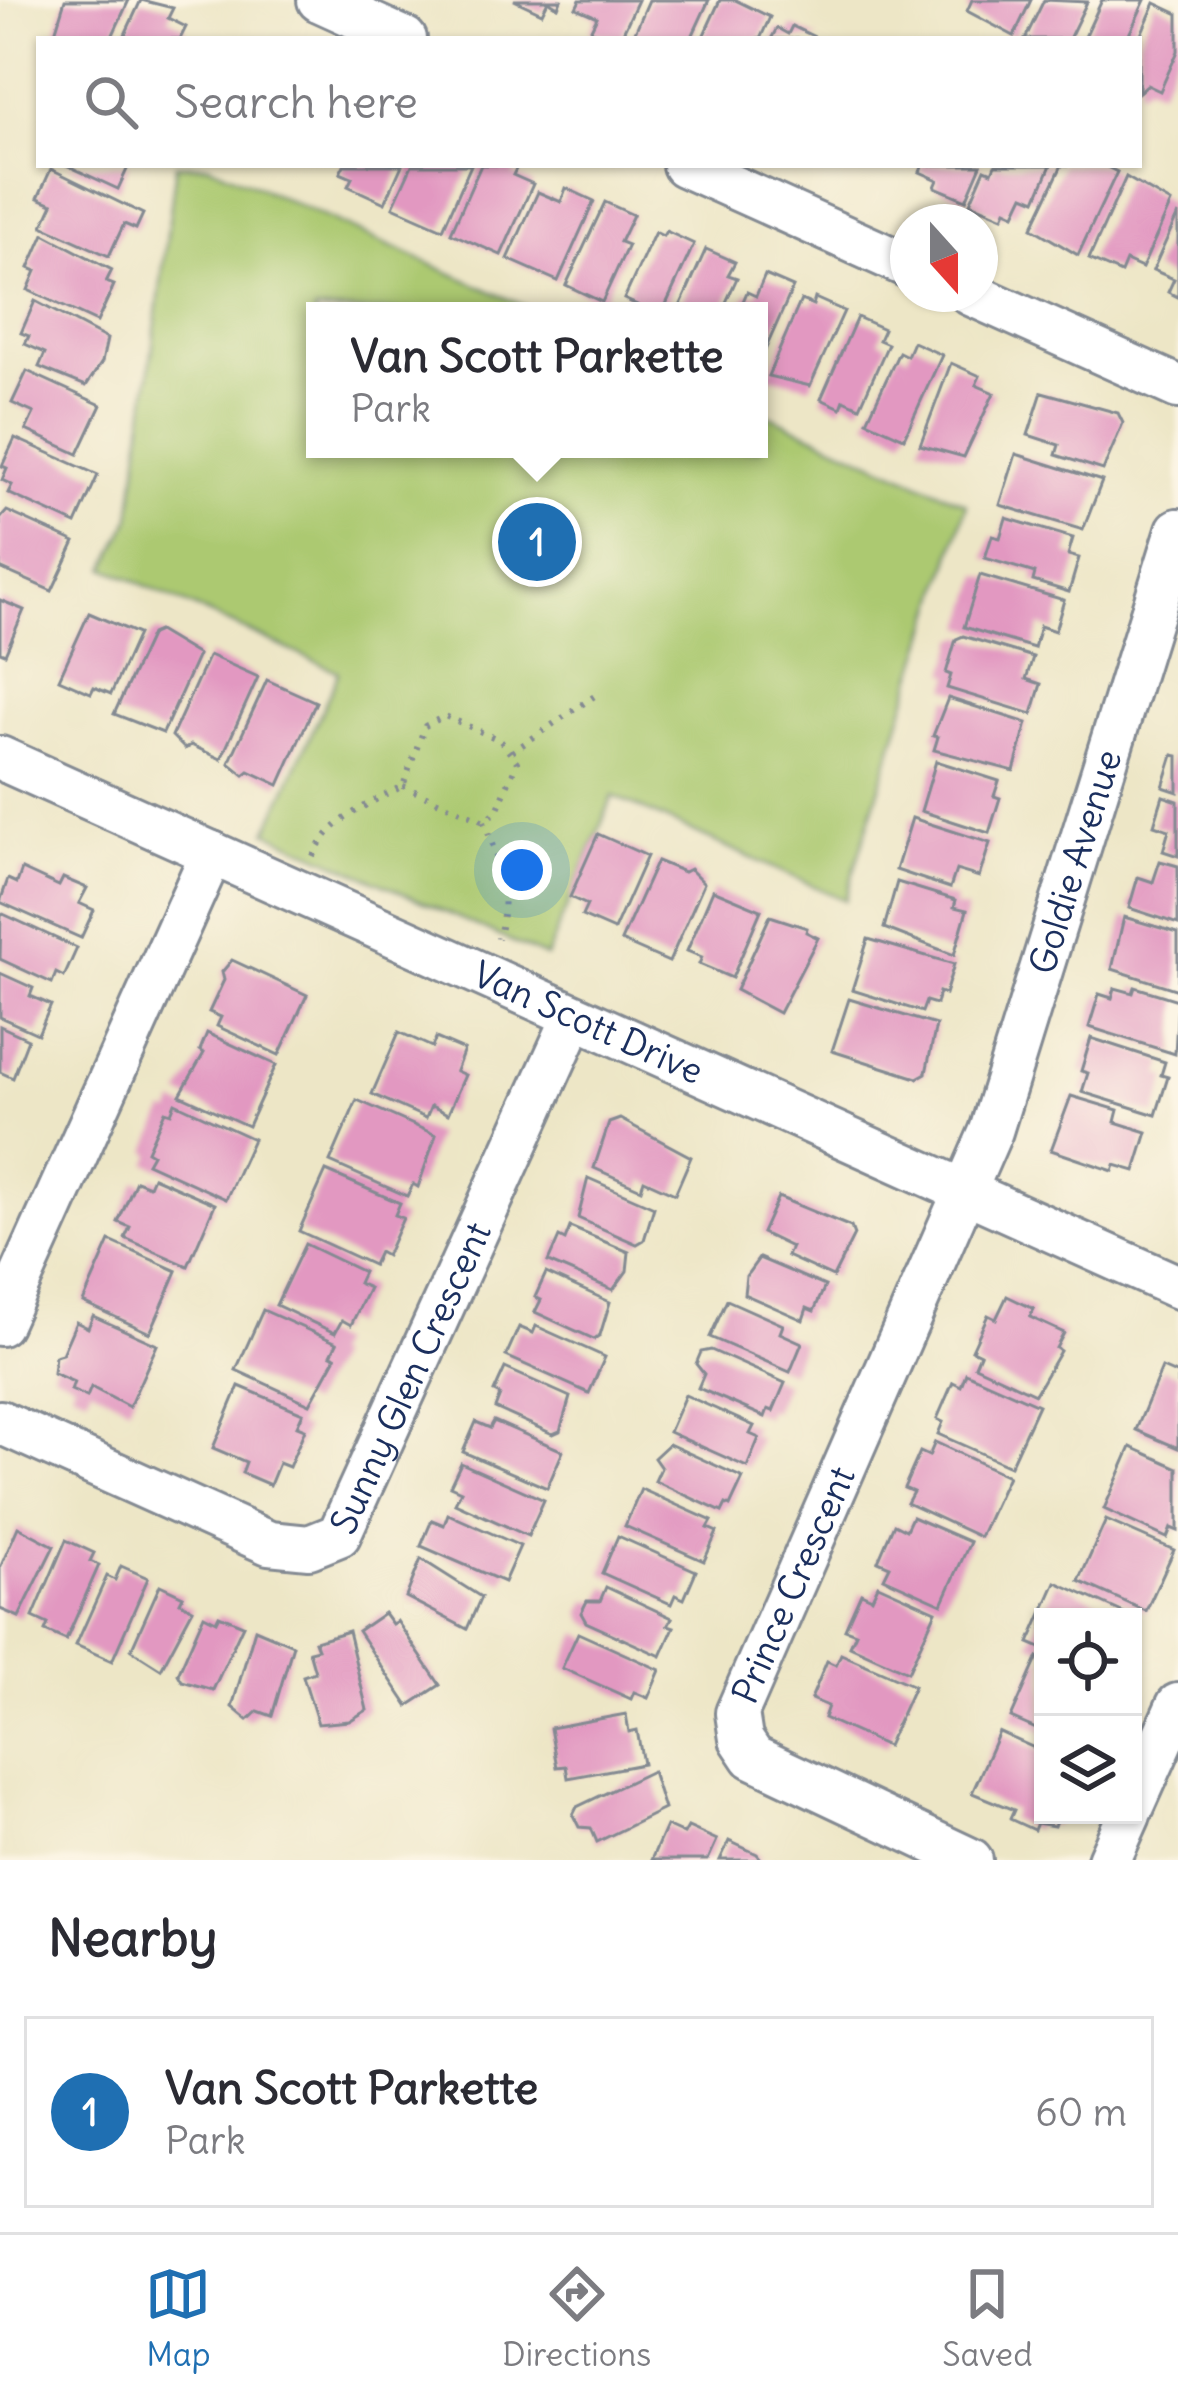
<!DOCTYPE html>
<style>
:root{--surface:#fff;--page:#f7f7f7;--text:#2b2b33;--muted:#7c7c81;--line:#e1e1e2;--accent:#1f6fb2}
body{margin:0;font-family:Delius,sans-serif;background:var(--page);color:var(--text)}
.controls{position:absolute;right:36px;bottom:36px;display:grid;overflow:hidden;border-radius:0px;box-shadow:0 3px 9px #0004}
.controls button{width:108px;height:108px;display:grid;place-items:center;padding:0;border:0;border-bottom:3px solid var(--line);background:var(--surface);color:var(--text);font:60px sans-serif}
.compass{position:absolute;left:890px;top:204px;width:108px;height:108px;border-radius:50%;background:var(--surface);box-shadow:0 3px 9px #0004;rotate:159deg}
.you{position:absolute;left:522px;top:870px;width:42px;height:42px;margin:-30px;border:9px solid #fff;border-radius:50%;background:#1a73e8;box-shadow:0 0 0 18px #1a73e833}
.badge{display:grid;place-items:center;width:78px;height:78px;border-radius:50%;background:var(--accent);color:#fff;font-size:39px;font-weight:700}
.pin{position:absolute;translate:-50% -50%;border:6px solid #fff;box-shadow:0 3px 12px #0006}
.popup{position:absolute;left:306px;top:302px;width:462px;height:156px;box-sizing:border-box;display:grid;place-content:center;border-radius:0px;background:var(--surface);filter:drop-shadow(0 3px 9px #0005);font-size:39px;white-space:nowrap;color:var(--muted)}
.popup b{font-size:45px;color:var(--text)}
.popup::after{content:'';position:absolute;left:50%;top:100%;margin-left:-24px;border:24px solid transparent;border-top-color:var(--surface)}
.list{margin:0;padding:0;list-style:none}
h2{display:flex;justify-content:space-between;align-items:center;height:156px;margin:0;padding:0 48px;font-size:51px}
h2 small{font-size:39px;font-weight:400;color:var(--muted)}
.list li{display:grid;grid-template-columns:78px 1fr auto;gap:36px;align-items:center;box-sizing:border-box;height:192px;margin:0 24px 24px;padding:0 24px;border:3px solid var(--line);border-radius:0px}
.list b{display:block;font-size:45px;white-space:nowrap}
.list p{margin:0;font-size:39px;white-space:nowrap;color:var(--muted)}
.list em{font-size:39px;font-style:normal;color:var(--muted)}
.icon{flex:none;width:66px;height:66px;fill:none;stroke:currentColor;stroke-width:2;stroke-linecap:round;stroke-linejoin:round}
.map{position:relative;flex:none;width:1178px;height:1860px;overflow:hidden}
.search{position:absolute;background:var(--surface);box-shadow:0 3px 9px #0004;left:36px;right:36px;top:36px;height:132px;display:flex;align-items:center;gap:30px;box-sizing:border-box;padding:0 42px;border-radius:0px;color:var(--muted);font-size:45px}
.sheet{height:372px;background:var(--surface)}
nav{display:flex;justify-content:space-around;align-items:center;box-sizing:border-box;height:168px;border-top:3px solid var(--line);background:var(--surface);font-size:33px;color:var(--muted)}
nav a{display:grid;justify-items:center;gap:6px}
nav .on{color:var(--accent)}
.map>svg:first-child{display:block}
</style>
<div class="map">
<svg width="1178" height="1860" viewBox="0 0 1178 1860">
<rect width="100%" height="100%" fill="#fcf5e5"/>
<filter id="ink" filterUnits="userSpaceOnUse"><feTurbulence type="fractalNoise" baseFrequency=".00833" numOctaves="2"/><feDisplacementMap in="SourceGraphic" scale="24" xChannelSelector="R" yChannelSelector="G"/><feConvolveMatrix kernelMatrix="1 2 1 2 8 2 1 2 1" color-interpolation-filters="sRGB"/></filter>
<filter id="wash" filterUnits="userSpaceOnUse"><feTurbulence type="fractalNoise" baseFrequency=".004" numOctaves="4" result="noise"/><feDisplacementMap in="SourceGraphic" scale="48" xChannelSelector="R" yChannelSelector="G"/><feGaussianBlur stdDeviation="2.7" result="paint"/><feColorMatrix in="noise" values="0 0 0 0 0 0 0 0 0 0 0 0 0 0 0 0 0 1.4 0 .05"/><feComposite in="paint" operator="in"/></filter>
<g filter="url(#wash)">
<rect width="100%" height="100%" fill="#ede6c6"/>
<path fill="#acc971" stroke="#647c68" stroke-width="3" d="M 176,165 L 209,165 L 535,311 L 315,311 L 315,449 L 759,449 L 759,411 L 967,504 L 845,900 L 613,796 L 546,957 L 267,832 L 339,672 L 106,568 L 131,517 Z"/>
<g id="blocks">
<g fill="#e298c1">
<path d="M 65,0 L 129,0 L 111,39 L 99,35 L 53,39 Z"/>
<path d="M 141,0 L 173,8 L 168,18 L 186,27 L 180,39 L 123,39 Z"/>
<path d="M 514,0 L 561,0 L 558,7 L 548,1 L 542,13 Z"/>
<path d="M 580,0 L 638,0 L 620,39 L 590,31 L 597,17 L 576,8 Z"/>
<path d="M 649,0 L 709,0 L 691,39 L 632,39 Z"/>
<path d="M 720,0 L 735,0 L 770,17 L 760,39 L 702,39 Z"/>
<path d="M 972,0 L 1031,0 L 1014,36 L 967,11 Z"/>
<path d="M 1044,0 L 1087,2 L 1069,39 L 1025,39 Z"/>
<path d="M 1102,0 L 1145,0 L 1127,39 L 1084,39 Z"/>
<path d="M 1155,3 L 1178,14 L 1178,51 L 1160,91 L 1147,85 L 1139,92 L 1139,39 Z"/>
<path d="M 792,26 L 819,39 L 771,39 L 777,28 L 788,34 Z"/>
<path d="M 66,165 L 129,165 L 118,189 Z"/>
<path d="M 344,165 L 402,165 L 385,203 L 348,186 L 352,178 L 340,173 Z"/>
<path d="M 412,165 L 471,165 L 443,229 L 393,207 Z"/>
<path d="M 481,165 L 518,165 L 513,175 L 533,184 L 501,255 L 451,233 Z"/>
<path d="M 923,165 L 981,165 L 966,200 L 935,187 L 938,180 L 920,172 Z"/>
<path d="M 995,165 L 1051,165 L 1036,200 L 1024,195 L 1015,214 L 1006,210 L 1003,217 L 970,203 L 985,169 L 992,172 Z"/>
<path d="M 1062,165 L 1103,165 L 1117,172 L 1078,255 L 1032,228 Z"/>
<path d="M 51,169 L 143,214 L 136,229 L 124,224 L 109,256 L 43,226 L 53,204 L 38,198 Z"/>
<path d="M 1126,177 L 1171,203 L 1142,268 L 1126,261 L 1121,273 L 1089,259 Z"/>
<path d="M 566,188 L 594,201 L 558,281 L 508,259 L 538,192 L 561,202 Z"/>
<path d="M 605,202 L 633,215 L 620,242 L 628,245 L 602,302 L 566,285 Z"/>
<path d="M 1178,214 L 1178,297 L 1168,292 L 1174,279 L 1153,270 Z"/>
<path d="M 666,231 L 694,244 L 663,311 L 636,311 L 637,305 L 624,299 L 655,232 L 663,236 Z"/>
<path d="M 44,234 L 112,270 L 106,282 L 114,285 L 97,322 L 28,290 L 36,271 L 29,268 Z"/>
<path d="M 706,249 L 735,262 L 728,275 L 737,278 L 722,311 L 678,311 Z"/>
<path d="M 765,275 L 793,287 L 759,364 L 759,311 L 739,311 L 747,292 L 756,296 Z"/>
<path d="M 815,298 L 844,311 L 810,386 L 768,376 L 801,300 L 813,305 Z"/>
<path d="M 35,301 L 107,339 L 102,362 L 86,386 L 39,367 L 45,353 L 25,344 L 29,336 L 21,333 Z"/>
<path d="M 857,317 L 884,329 L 879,340 L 888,344 L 860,407 L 844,400 L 841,408 L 821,399 Z"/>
<path d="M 913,342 L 942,355 L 904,438 L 867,421 L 899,352 L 907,356 Z"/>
<path d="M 951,363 L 980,376 L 976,385 L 994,393 L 964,457 L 920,445 Z"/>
<path d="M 27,371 L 101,405 L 78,454 L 26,430 L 34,413 L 12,403 Z"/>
<path d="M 1042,392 L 1118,413 L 1123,423 L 1103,470 L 1056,455 L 1059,445 L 1028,435 Z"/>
<path d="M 15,438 L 98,475 L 76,524 L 8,493 L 12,485 L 2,480 L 7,468 L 2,466 Z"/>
<path d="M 1016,454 L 1102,481 L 1083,530 L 1000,505 Z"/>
<path d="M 7,511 L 75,542 L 52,591 L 0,568 L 0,519 Z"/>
<path d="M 1006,518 L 1073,538 L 1068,555 L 1079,558 L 1069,592 L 1033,581 L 1035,573 L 985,558 L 992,536 L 1000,538 Z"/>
<path d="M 980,575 L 1064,600 L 1055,631 L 1040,626 L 1034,648 L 964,627 Z"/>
<path d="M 0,600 L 24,610 L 5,654 L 0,652 Z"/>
<path d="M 89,613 L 138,634 L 111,694 L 94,687 L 91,693 L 59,679 Z"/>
<path d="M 158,631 L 198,655 L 163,733 L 114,714 L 151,634 Z"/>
<path d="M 963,636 L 1033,657 L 1026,679 L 1041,684 L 1032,714 L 947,688 L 951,675 L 946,673 L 956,639 Z"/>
<path d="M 209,655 L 258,677 L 221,759 L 191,745 L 185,749 L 172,736 Z"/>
<path d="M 267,680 L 316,702 L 279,785 L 249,771 L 244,775 L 229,763 Z"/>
<path d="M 948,698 L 1027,723 L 1014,771 L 934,750 L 938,737 L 933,736 Z"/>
<path d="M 1173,755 L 1178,756 L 1178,792 L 1163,787 Z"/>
<path d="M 936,761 L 999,781 L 994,796 L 1000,798 L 989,833 L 921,811 Z"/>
<path d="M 1163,796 L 1178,801 L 1178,856 L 1163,851 L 1169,830 L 1154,825 Z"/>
<path d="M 912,818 L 990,843 L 979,877 L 956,870 L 950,888 L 896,870 Z"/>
<path d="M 598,834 L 647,856 L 614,930 L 582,916 L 587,905 L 570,897 Z"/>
<path d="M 657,861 L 684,872 L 690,869 L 704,883 L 669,962 L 621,941 Z"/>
<path d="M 1160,861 L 1178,866 L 1178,924 L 1129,908 L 1138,877 L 1153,882 Z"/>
<path d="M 22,869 L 59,886 L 63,878 L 87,888 L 79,903 L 94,910 L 81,938 L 0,902 L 8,879 L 17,883 Z"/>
<path d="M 897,882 L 956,900 L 954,907 L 967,910 L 954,955 L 884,928 Z"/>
<path d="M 713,890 L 761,910 L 732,978 L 699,964 L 702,957 L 687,951 Z"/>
<path d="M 1,913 L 77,948 L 64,977 L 56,973 L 52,983 L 0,959 Z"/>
<path d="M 770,916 L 807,928 L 806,932 L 818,938 L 779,1013 L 736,990 Z"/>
<path d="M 1124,917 L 1178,933 L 1178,990 L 1112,969 Z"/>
<path d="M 868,939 L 954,964 L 945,994 L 939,992 L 936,1004 L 926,1001 L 922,1012 L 852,990 Z"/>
<path d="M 232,960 L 307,995 L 279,1055 L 217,1026 L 221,1017 L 209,1012 L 224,980 L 222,972 Z"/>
<path d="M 0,973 L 33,988 L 30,996 L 51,1005 L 38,1034 L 0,1017 Z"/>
<path d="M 1135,987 L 1178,1000 L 1175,1054 L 1089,1027 L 1099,994 L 1112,998 L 1115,988 L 1133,993 Z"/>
<path d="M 849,999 L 936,1025 L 926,1073 L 917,1078 L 832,1051 Z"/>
<path d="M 0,1026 L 28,1039 L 13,1078 L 0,1072 Z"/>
<path d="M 399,1032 L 432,1047 L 436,1038 L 464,1050 L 456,1071 L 465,1075 L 448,1114 L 431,1106 L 426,1118 L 372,1094 Z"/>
<path d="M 207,1033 L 276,1065 L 248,1126 L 180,1095 L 204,1053 L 200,1050 Z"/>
<path d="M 1091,1038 L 1165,1062 L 1161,1075 L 1168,1077 L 1156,1115 L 1082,1092 L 1088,1073 L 1081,1071 Z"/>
<path d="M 1071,1096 L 1118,1110 L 1115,1122 L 1147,1132 L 1135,1171 L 1115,1165 L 1113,1171 L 1051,1150 Z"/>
<path d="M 357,1100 L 436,1135 L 418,1187 L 413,1184 L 407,1196 L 330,1162 Z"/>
<path d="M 175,1103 L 253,1139 L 226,1199 L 147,1163 L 152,1154 L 147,1151 L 165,1111 L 171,1113 Z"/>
<path d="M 620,1119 L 691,1157 L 675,1194 L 644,1180 L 641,1189 L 594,1168 L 609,1123 Z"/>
<path d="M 326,1171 L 400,1203 L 395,1215 L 403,1218 L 386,1256 L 379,1252 L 373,1265 L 299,1231 Z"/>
<path d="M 153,1177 L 215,1204 L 188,1266 L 125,1238 L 130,1227 L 118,1222 L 136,1181 L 149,1186 Z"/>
<path d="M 588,1178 L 654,1207 L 644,1240 L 637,1244 L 578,1218 Z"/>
<path d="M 778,1197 L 851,1227 L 854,1235 L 833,1277 L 787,1256 L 791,1247 L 762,1233 Z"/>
<path d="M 570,1227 L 629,1252 L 627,1271 L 613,1290 L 548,1262 L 559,1237 L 565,1240 Z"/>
<path d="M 110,1241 L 177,1271 L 150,1333 L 83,1302 Z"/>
<path d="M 305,1244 L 363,1272 L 358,1283 L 369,1288 L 351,1325 L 342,1320 L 335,1333 L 276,1305 Z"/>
<path d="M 759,1258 L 825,1286 L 814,1311 L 807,1308 L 803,1320 L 744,1294 L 746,1276 Z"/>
<path d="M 546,1273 L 610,1302 L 600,1335 L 594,1339 L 535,1312 L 541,1300 L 535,1297 Z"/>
<path d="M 1007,1296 L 1034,1309 L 1030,1317 L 1064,1333 L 1056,1348 L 1060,1351 L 1035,1394 L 975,1366 L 980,1354 L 972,1350 L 988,1315 L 996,1319 Z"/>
<path d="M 727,1300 L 783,1325 L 780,1333 L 802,1343 L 790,1372 L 710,1337 Z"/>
<path d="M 263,1310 L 337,1343 L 331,1355 L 336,1357 L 310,1404 L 236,1370 Z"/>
<path d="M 93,1316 L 157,1345 L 129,1407 L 91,1387 L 87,1397 L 71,1390 L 74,1382 L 53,1373 L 55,1356 L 62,1354 L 76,1322 L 88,1328 Z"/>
<path d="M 536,1326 L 605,1357 L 589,1393 L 506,1356 L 519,1327 L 533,1333 Z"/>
<path d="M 711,1350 L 785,1383 L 773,1411 L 768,1409 L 765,1417 L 698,1388 L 704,1374 L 696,1364 L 701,1352 Z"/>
<path d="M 505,1368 L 570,1397 L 560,1431 L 553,1434 L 495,1408 L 500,1395 L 494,1392 Z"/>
<path d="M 1162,1368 L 1178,1375 L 1178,1448 L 1136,1430 Z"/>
<path d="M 966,1373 L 1038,1405 L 1010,1466 L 938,1434 L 943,1422 L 937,1419 L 953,1382 L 961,1386 Z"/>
<path d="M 239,1386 L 303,1413 L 297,1426 L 305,1429 L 289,1467 L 279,1463 L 270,1485 L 242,1473 L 246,1462 L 213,1448 Z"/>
<path d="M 685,1395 L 754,1426 L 750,1434 L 759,1438 L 747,1467 L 669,1432 Z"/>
<path d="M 494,1421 L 563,1451 L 547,1488 L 463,1452 L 476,1422 L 490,1428 Z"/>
<path d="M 935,1442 L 1008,1476 L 980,1537 L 907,1503 L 913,1492 L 904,1488 L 920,1452 L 929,1456 Z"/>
<path d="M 669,1444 L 743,1478 L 730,1506 L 726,1504 L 722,1512 L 655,1481 L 661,1468 L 654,1458 Z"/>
<path d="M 1131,1447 L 1178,1468 L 1178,1531 L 1171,1528 L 1167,1538 L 1104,1509 Z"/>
<path d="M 461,1463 L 544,1500 L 528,1536 L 455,1503 L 461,1491 L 450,1486 Z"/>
<path d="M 641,1489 L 712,1521 L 708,1528 L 717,1532 L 704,1561 L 625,1526 Z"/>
<path d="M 448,1514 L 520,1546 L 504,1582 L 421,1546 L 432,1520 L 444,1525 Z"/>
<path d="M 912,1517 L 970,1542 L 942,1604 L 884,1578 L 890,1566 L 878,1561 L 894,1524 L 906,1530 Z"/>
<path d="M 1106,1520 L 1174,1550 L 1146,1611 L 1079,1581 Z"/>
<path d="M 18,1527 L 54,1546 L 19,1617 L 0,1609 L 0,1568 Z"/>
<path d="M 618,1536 L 696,1571 L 684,1599 L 675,1595 L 671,1604 L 602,1573 Z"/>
<path d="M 66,1540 L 94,1553 L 90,1561 L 99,1565 L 66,1640 L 45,1631 L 48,1624 L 33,1617 Z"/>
<path d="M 421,1559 L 481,1597 L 467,1629 L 406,1597 Z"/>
<path d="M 121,1566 L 148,1578 L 112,1661 L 76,1645 L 107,1576 L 115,1580 Z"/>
<path d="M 1056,1582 L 1133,1617 L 1043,1617 L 1043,1649 L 1029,1643 Z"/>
<path d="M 160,1585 L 183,1596 L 180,1602 L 193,1609 L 161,1669 L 131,1650 Z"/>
<path d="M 878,1585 L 936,1611 L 908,1672 L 850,1646 L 856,1633 L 845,1629 L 861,1593 L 872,1598 Z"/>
<path d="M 606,1587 L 672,1618 L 668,1625 L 674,1627 L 661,1656 L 586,1622 L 581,1613 L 587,1601 L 600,1601 Z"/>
<path d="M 384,1613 L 392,1624 L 397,1621 L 440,1685 L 408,1706 L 358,1631 Z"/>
<path d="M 204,1615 L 216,1621 L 219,1615 L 243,1625 L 213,1690 L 182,1681 L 178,1674 Z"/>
<path d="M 255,1629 L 293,1645 L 272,1716 L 258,1711 L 248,1720 L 232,1707 Z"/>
<path d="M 348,1631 L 367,1710 L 349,1721 L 318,1724 L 303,1676 L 315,1672 L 309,1651 L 318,1649 L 315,1641 Z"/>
<path d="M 578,1633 L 660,1670 L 648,1698 L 634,1692 L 631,1699 L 562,1668 Z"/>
<path d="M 841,1654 L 914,1686 L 887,1746 L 824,1718 L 828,1706 L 811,1699 L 827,1661 L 836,1665 Z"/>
<path d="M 1038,1657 L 1043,1660 L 1043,1732 L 1011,1718 Z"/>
<path d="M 626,1714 L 629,1732 L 637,1730 L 643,1764 L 568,1778 L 566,1766 L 557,1767 L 550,1728 Z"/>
<path d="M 999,1732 L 1043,1752 L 1043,1815 L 1058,1815 L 1054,1826 L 1037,1823 L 1034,1830 L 1010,1819 L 1014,1810 L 972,1793 Z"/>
<path d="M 652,1771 L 664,1809 L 597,1842 L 591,1828 L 579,1827 L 573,1815 L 577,1807 Z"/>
<path d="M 666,1826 L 684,1834 L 688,1827 L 717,1840 L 708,1860 L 651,1860 Z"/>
<path d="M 729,1841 L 757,1854 L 762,1860 L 720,1860 Z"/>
</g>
</g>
</g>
<g filter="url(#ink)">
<use href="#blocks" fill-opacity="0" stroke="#848a92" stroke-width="3"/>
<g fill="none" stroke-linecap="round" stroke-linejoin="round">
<g stroke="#848a92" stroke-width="48">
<g id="street">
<path d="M 319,0 L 405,39"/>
<path d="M 684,165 L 908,266"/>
<path d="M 971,294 L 1178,387"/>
<path id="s1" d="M 0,758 L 1178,1287"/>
<path d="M 0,1324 L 212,853"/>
<path id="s2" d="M 0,1422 L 269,1543 L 309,1547 L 339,1535 L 574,1017"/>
<path d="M 1133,1806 L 1178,1705"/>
<path id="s3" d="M 971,1860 L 753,1757 L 741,1739 L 737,1713 L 991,1131 L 1178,530"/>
<path d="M 1109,1860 L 1129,1815"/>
</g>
</g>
<g stroke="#848a92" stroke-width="6" stroke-dasharray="3 9" stroke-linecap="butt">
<path d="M 512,752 L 596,695"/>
<path d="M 403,786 L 484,821"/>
<path d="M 484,821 C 499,863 511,895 498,939"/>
<path d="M 313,856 C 330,819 369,804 403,786 L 425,726 L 445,716 L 500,740 L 517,762 L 497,811 L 484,821"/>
</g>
<use href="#street" stroke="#fff" stroke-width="42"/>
</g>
</g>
<g text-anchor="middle" stroke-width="12" stroke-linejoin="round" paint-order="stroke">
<g font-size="36" fill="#1b2f5e" stroke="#fcf5e5">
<text dy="13" stroke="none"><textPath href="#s3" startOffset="1206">Goldie Avenue</textPath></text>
<text dy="13" stroke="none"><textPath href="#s1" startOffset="645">Van Scott Drive</textPath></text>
<text dy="13" stroke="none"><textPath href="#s2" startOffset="540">Sunny Glen Crescent</textPath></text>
<text dy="13" stroke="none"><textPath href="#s3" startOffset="429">Prince Crescent</textPath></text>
</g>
</g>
</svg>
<div class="controls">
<button><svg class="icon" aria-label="locate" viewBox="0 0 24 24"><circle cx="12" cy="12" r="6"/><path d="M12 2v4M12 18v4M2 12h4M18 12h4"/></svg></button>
<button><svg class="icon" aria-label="layers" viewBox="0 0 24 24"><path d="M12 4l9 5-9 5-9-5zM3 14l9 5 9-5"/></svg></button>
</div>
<svg class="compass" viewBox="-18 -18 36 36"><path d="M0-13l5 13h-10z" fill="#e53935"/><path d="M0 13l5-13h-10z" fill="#7c7c81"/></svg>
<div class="you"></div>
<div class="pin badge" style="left:537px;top:542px">1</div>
<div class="popup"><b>Van Scott Parkette</b>Park</div>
<div class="search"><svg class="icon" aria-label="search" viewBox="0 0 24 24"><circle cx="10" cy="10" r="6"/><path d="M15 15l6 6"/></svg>Search here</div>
</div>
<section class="sheet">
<h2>Nearby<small></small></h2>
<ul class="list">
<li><span class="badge">1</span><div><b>Van Scott Parkette</b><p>Park</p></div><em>60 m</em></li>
</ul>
</section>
<nav>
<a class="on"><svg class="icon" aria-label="map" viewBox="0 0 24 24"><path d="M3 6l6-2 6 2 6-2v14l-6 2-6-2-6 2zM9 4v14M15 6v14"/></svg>Map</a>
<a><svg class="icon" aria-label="directions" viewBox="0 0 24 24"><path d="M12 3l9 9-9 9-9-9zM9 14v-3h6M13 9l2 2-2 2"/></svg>Directions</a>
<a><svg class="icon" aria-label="saved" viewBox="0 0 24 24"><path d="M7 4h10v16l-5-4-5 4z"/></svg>Saved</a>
</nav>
